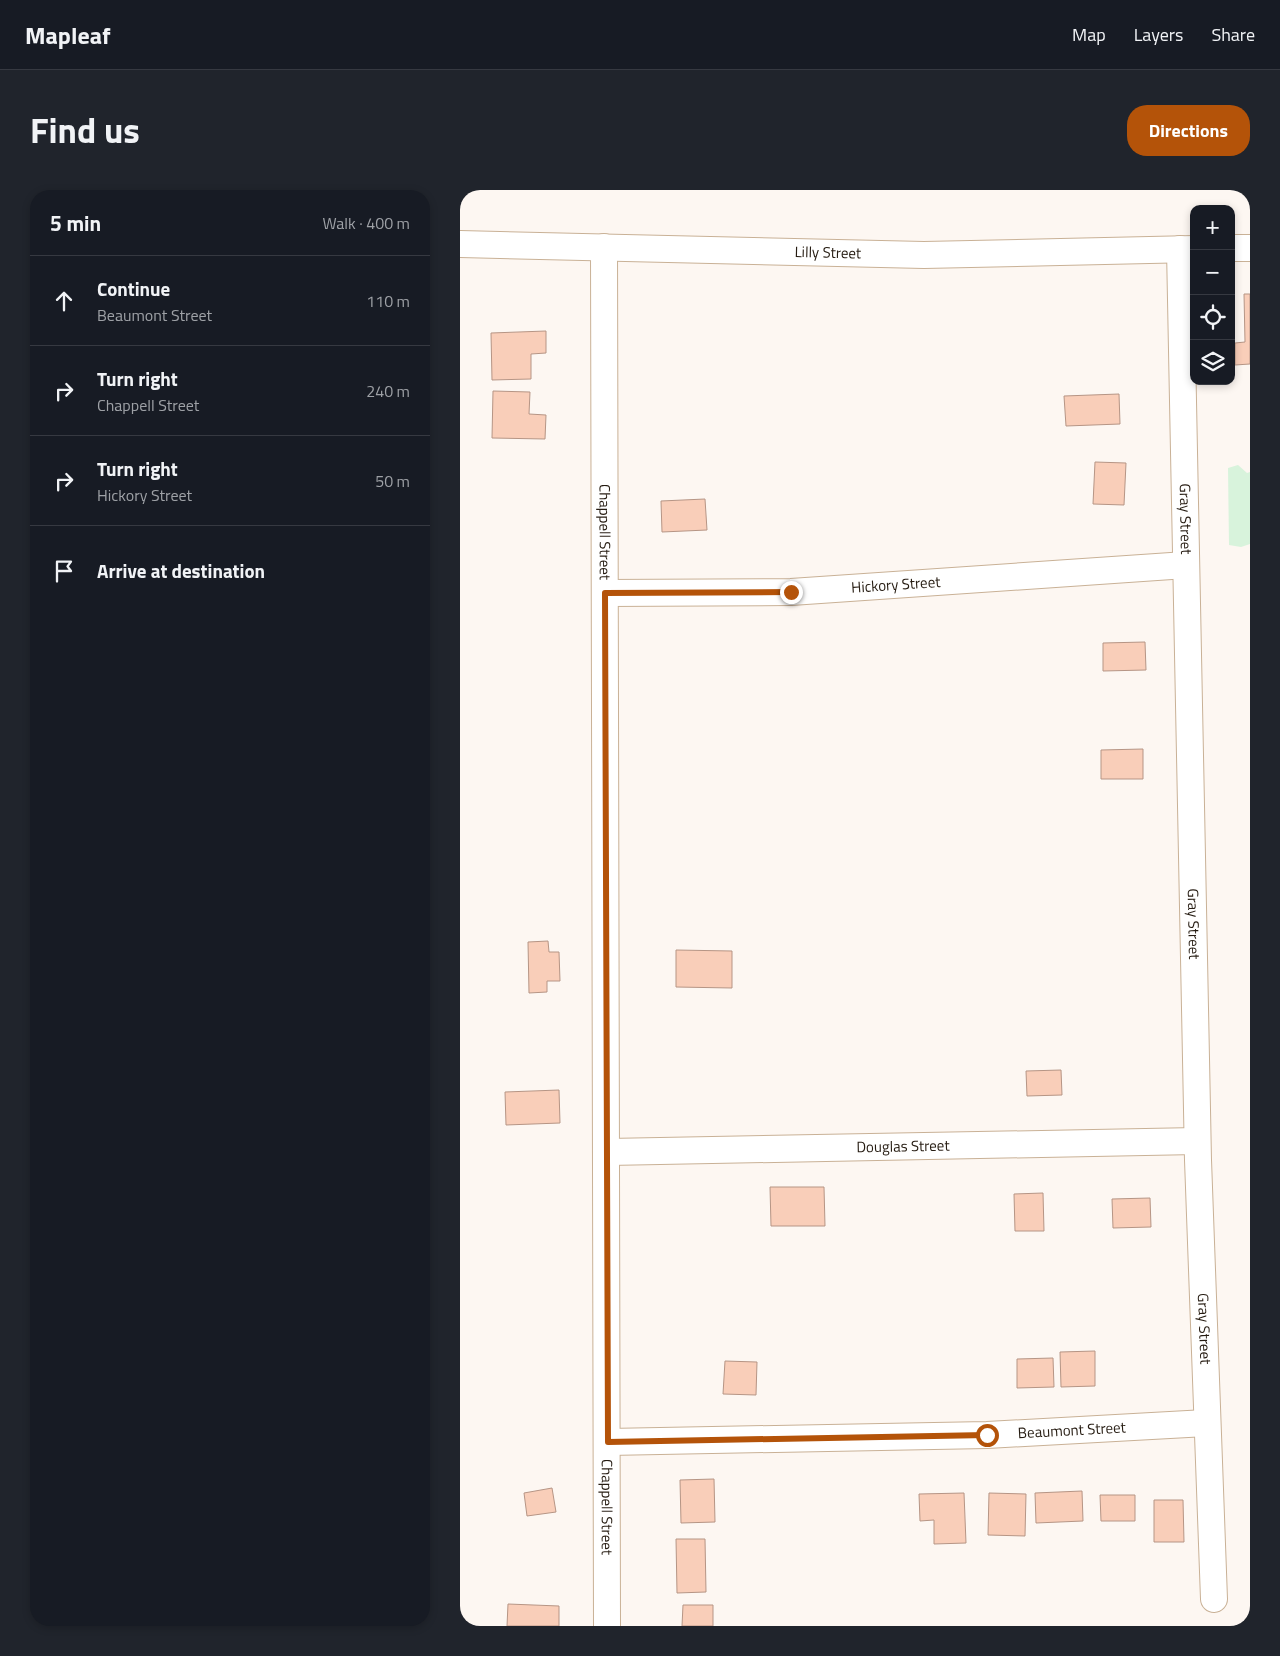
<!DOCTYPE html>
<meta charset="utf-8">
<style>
:root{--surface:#171b24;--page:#20242c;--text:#f1f3f6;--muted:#9ea1a6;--line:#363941;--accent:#b45309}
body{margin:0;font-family:"Titillium Web",sans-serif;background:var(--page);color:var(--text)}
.controls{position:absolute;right:15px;top:15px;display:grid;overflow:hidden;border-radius:10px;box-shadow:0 2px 8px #0003}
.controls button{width:45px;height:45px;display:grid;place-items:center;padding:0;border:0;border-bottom:1px solid var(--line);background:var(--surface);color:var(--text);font:25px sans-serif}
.stop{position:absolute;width:15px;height:15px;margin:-11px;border:4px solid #b45309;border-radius:50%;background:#fff}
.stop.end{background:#b45309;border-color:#fff;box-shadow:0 1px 5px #0008}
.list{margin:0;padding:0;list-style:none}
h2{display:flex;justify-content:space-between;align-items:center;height:65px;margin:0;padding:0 20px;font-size:21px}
h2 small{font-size:16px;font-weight:400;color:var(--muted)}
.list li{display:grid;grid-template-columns:32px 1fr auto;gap:15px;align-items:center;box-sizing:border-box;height:90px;padding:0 20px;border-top:1px solid var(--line)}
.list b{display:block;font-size:19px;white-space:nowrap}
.list p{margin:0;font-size:16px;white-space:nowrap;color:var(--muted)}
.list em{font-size:16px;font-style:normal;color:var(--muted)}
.icon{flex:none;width:28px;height:28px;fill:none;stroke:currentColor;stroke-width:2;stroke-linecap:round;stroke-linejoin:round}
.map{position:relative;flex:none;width:790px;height:1436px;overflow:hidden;border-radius:20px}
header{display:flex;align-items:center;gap:30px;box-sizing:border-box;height:70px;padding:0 25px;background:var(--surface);border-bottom:1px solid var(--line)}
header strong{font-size:24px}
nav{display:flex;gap:28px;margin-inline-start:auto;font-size:18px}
.intro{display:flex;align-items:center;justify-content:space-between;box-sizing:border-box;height:120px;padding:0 30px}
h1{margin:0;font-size:35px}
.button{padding:12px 22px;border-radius:20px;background:var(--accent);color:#fff;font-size:18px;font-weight:700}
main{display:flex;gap:30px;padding:0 30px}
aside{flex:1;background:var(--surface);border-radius:20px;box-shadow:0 2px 8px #0003}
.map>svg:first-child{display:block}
</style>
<header>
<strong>Mapleaf</strong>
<nav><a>Map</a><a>Layers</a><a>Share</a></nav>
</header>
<div class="intro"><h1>Find us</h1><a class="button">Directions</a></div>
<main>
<aside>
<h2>5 min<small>Walk · 400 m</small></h2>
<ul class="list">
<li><svg class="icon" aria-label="ahead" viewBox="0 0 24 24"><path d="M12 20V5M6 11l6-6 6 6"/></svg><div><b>Continue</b><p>Beaumont Street</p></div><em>110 m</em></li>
<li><svg class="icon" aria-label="right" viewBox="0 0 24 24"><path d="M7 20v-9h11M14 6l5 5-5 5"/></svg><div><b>Turn right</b><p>Chappell Street</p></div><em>240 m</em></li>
<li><svg class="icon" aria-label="right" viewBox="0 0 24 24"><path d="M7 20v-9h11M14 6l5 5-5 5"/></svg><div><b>Turn right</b><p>Hickory Street</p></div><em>50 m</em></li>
<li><svg class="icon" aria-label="arrive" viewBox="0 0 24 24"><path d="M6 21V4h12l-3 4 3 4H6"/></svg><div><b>Arrive at destination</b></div></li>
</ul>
</aside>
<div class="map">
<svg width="790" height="1436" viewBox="0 0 790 1436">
<rect width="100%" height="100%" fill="#fdf7f2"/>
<path fill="#d8f3dc" d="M 778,275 L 787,283 L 790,282 L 790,354 L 781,357 L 769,355 L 768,278 Z"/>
<g fill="#f9ceb9" stroke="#b69585">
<path d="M 784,104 L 790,104 L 790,174 L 775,175 L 775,153 L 785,152 Z"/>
<path d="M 86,141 L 86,163 L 71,164 L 71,189 L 32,190 L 31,143 Z"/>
<path d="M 33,201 L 70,202 L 69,224 L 86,225 L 85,249 L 32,248 Z"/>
<path d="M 659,204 L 660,234 L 606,236 L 604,206 Z"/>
<path d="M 635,272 L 666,273 L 664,315 L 633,314 Z"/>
<path d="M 245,309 L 247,340 L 202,342 L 201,311 Z"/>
<path d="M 685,452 L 686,480 L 643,481 L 643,453 Z"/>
<path d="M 683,559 L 683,589 L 641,589 L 641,560 Z"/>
<path d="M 88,751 L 89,762 L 99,762 L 100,791 L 87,791 L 87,802 L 69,803 L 68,752 Z"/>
<path d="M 216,760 L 272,761 L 272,798 L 216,797 Z"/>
<path d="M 601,880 L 602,905 L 567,906 L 566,881 Z"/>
<path d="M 99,900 L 100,933 L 46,935 L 45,902 Z"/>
<path d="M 310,997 L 364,997 L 365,1036 L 311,1036 Z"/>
<path d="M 583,1003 L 584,1041 L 555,1041 L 554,1004 Z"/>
<path d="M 690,1008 L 691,1037 L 653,1038 L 652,1009 Z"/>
<path d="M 635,1161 L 635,1196 L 601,1197 L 600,1162 Z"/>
<path d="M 593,1168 L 594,1197 L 557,1198 L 557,1169 Z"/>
<path d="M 265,1171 L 297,1172 L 296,1205 L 263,1204 Z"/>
<path d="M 254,1289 L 255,1332 L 221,1333 L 220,1290 Z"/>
<path d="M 92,1298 L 96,1322 L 67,1326 L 64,1303 Z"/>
<path d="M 622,1301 L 623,1331 L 576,1333 L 575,1303 Z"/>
<path d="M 504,1303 L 506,1353 L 474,1354 L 474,1330 L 460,1331 L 459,1304 Z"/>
<path d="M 529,1303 L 566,1304 L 565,1346 L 528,1345 Z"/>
<path d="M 640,1305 L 675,1305 L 675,1331 L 641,1331 Z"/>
<path d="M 694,1310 L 723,1310 L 724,1352 L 694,1352 Z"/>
<path d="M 216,1349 L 245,1349 L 246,1402 L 217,1403 Z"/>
<path d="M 48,1414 L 99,1416 L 99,1436 L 47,1436 Z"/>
<path d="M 223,1415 L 253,1415 L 253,1436 L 222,1436 Z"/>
</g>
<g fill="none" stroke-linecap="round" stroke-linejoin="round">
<g stroke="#c9b196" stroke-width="28">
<g id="minor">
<path id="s1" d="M 0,54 L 464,65 L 734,59"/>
<path id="s2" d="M 144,57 L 147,1436"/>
<path d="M 771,58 L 790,58"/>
<path id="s3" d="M 720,59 L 738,970 L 754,1409"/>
<path id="s4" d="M 145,403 L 331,402 L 726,375"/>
<path id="s5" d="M 148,962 L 737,951"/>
<path id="s6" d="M 148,1252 L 527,1245 L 746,1233"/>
</g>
</g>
<use href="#minor" stroke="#fff" stroke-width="26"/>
</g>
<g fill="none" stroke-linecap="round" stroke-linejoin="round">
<path stroke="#b45309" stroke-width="6" d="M 331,402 L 145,403 L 148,1252 L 527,1245"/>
</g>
<g text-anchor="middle" stroke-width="4.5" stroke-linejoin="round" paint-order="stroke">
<g font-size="15" fill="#251b11" stroke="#fdf7f2">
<text dy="5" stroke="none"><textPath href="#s1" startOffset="368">Lilly Street</textPath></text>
<text dy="5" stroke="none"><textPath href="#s3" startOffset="270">Gray Street</textPath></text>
<text dy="5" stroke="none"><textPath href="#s2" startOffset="285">Chappell Street</textPath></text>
<text dy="5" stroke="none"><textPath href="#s4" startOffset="291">Hickory Street</textPath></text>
<text dy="5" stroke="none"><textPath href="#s3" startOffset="675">Gray Street</textPath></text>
<text dy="5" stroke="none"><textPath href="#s5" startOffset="295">Douglas Street</textPath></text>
<text dy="5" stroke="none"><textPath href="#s3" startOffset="1080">Gray Street</textPath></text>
<text dy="5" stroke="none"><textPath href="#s6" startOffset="464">Beaumont Street</textPath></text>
<text dy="5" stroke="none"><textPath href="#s2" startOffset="1260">Chappell Street</textPath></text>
</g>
</g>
</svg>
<div class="controls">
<button>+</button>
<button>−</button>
<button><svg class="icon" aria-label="locate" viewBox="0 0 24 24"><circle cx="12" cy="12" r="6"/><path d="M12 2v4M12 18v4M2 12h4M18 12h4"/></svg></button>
<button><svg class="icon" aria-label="layers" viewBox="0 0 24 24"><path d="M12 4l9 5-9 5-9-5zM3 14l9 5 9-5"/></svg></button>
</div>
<div class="stop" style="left:527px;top:1245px"></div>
<div class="stop end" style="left:331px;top:402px"></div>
</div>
</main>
